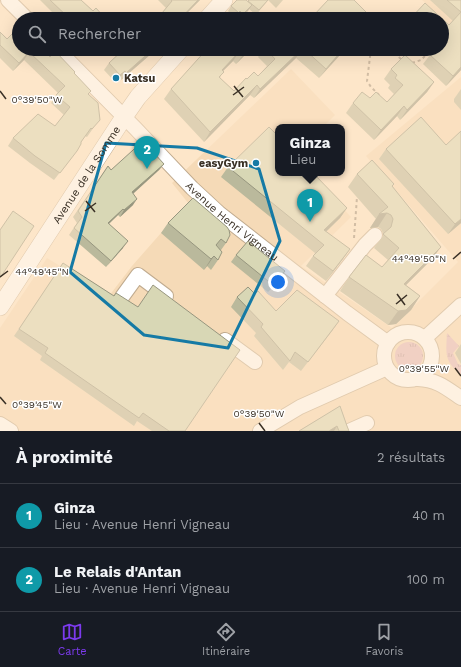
<!DOCTYPE html>
<html lang="fr">
<meta charset="utf-8">
<style>
:root{--surface:#171b24;--page:#242831;--text:#f1f3f6;--muted:#9ea1a6;--line:#363941;--accent:#7c3aed}
body{margin:0;font-family:"Work Sans",sans-serif;background:var(--page);color:var(--text)}
.you{position:absolute;left:278px;top:282px;width:14px;height:14px;margin:-10px;border:3px solid #fff;border-radius:50%;background:#1a73e8;box-shadow:0 0 0 6px #1a73e833}
.badge{display:grid;place-items:center;width:26px;height:26px;border-radius:50%;background:var(--accent);color:#fff;font-size:13px;font-weight:700}
.pin{position:absolute;translate:-50% -33px;filter:drop-shadow(0 1px 2px #0008)}
.pin::after{content:'';position:absolute;top:21px;width:14px;height:12px;background:inherit;clip-path:polygon(0 0,100% 0,50% 100%)}
.popup{position:absolute;left:275px;top:124px;width:70px;height:52px;box-sizing:border-box;display:grid;place-content:center;border-radius:8px;background:var(--surface);filter:drop-shadow(0 1px 3px #0005);font-size:13px;white-space:nowrap;color:var(--muted)}
.popup b{font-size:15px;color:var(--text)}
.popup::after{content:'';position:absolute;left:50%;top:100%;margin-left:-8px;border:8px solid transparent;border-top-color:var(--surface)}
.list{margin:0;padding:0;list-style:none}
h2{display:flex;justify-content:space-between;align-items:center;height:52px;margin:0;padding:0 16px;font-size:17px}
h2 small{font-size:13px;font-weight:400;color:var(--muted)}
.list li{display:grid;grid-template-columns:26px 1fr auto;gap:12px;align-items:center;box-sizing:border-box;height:64px;padding:0 16px;border-top:1px solid var(--line)}
.list b{display:block;font-size:15px;white-space:nowrap}
.list p{margin:0;font-size:13px;white-space:nowrap;color:var(--muted)}
.list em{font-size:13px;font-style:normal;color:var(--muted)}
.icon{flex:none;width:22px;height:22px;fill:none;stroke:currentColor;stroke-width:2;stroke-linecap:round;stroke-linejoin:round}
.map{position:relative;flex:none;width:461px;height:431px;overflow:hidden}
.search{position:absolute;background:var(--surface);box-shadow:0 4px 16px #0002;left:12px;right:12px;top:12px;height:44px;display:flex;align-items:center;gap:10px;box-sizing:border-box;padding:0 14px;border-radius:22px;color:var(--muted);font-size:15px}
.sheet{height:180px;background:var(--surface)}
nav{display:flex;justify-content:space-around;align-items:center;box-sizing:border-box;height:56px;border-top:1px solid var(--line);background:var(--surface);font-size:11px;color:var(--muted)}
nav a{display:grid;justify-items:center;gap:2px}
nav .on{color:var(--accent)}
.map>svg:first-child{display:block}
</style>
<div class="map">
<svg width="461" height="431" viewBox="0 0 461 431">
<defs>
<pattern id="grass-tufts" width="24" height="20" patternUnits="userSpaceOnUse"><rect width="24" height="20" fill="#e3b6bc"/><path d="M3 7l-1-3M5 7V3M7 7l1-3M15 17l-1-3M17 17v-4M19 17l1-3" fill="none" stroke="#b99599"/></pattern>
</defs>
<rect width="100%" height="100%" fill="#fde6c9"/>
<g fill="#f5dab7">
<path d="M 422,0 L 461,0 L 461,35 Z"/>
<path d="M 291,69 L 335,115 L 323,127 L 278,127 L 278,173 L 310,173 L 351,217 L 301,266 L 392,328 L 458,262 L 366,156 L 461,77 L 461,431 L 0,431 L 0,328 L 47,258 L 109,296 L 132,266 L 161,233 L 189,204 L 172,183 Z"/>
</g>
<g fill="url(#grass-tufts)">
<path d="M 447,333 L 459,346 L 453,353 L 458,364 L 461,365 L 461,374 C 444,362 446,353 447,333 Z"/>
<circle cx="409" cy="356" r="14"/>
</g>
<g fill="none" stroke-linecap="round" stroke-linejoin="round">
<g stroke="#c0ab8f" stroke-width="16">
<g id="minor">
<path d="M 8,0 L 27,19"/>
<path id="s1" d="M 57,49 L 136,129 L 192,188 L 219,213 L 347,313 L 388,343"/>
<path d="M 325,296 L 365,245 L 375,235"/>
<path d="M 122,297 L 138,275 L 166,296"/>
<circle cx="408" cy="356" r="24"/>
<path d="M 425,338 L 461,305"/>
<path d="M 225,340 L 255,362"/>
<path d="M 418,379 C 437,380 445,387 461,398"/>
<path d="M 0,424 L 11,431"/>
<path d="M 260,431 L 300,407 L 387,368"/>
<path d="M 349,431 L 367,423"/>
</g>
</g>
<g stroke="#c0ab8f" stroke-width="18">
<g id="major">
<path d="M 207,19 L 224,0"/>
<path id="s2" d="M 0,307 L 124,117 L 138,97 L 181,49"/>
</g>
</g>
<g stroke="#9d8d79" stroke-width="2" stroke-dasharray="3 3" stroke-linecap="butt">
<path d="M 379,19 L 380,14"/>
<path d="M 336,49 C 341,54 349,52 354,49"/>
<path d="M 371,49 L 367,81 L 371,87 L 381,97"/>
<path d="M 390,49 L 402,60"/>
<path d="M 412,63 L 421,60 L 428,53 L 425,49"/>
<path d="M 354,238 L 357,197"/>
</g>
<use href="#minor" stroke="#fff" stroke-width="14"/>
<use href="#major" stroke="#fff" stroke-width="17"/>
</g>
<g fill="#bab99c">
<path d="M 40,0 L 81,0 L 93,11 L 104,17 L 102,19 L 59,19 Z"/>
<path d="M 158,0 L 200,0 L 181,19 L 157,19 L 166,8 Z"/>
<path d="M 268,0 L 256,15 L 249,9 L 244,15 L 234,17 L 228,11 L 231,6 L 248,1 Z"/>
<path d="M 268,0 L 283,0 L 276,8 Z"/>
<path d="M 328,0 L 369,15 L 366,19 L 311,19 Z"/>
<path d="M 430,0 L 461,0 L 461,70 L 446,86 L 423,64 L 430,55 L 442,49 L 442,19 L 449,25 L 453,21 Z"/>
<path d="M 0,32 L 19,49 L 50,57 L 74,73 L 89,94 L 94,127 L 87,137 L 85,136 L 71,158 L 54,180 L 30,163 L 8,146 L 13,138 L 55,126 L 64,115 L 51,103 L 58,93 L 24,60 L 13,71 L 0,58 Z"/>
<path d="M 90,49 L 100,49 L 95,54 Z"/>
<path d="M 114,49 L 155,49 L 151,54 L 121,80 L 120,78 L 115,82 L 104,70 L 109,63 L 118,55 L 113,50 Z"/>
<path d="M 206,49 L 251,49 L 236,64 L 233,61 L 223,71 L 220,78 L 234,91 L 247,79 L 258,76 L 267,66 L 258,57 L 264,49 L 283,49 L 286,52 L 289,49 L 344,49 L 340,55 L 319,78 L 296,58 L 254,98 L 250,95 L 204,142 L 164,99 L 171,89 L 204,53 Z"/>
<path d="M 399,49 L 412,49 L 406,56 Z"/>
<path d="M 391,69 L 434,82 L 427,92 L 400,120 L 397,116 L 374,140 L 346,113 L 353,103 L 370,98 L 387,102 L 394,94 L 388,88 L 390,85 L 384,79 Z"/>
<path d="M 461,89 L 461,110 L 454,102 L 454,99 Z"/>
<path d="M 446,145 L 461,223 L 448,234 L 379,159 L 386,149 Z"/>
<path d="M 164,164 L 159,170 L 133,194 L 133,205 L 120,217 L 118,215 L 109,224 L 123,248 L 106,267 L 69,235 L 77,223 L 73,217 L 108,166 L 111,170 Z"/>
<path d="M 228,167 L 347,208 L 340,218 L 326,232 L 350,249 L 326,281 L 306,266 L 313,256 L 315,253 L 221,177 Z"/>
<path d="M 357,174 L 392,186 L 441,247 L 431,260 L 406,285 L 420,296 L 411,310 L 396,324 L 388,325 L 340,291 L 349,277 L 382,267 L 388,260 L 374,248 L 383,236 L 383,233 L 381,229 L 378,227 L 370,228 L 376,219 L 348,187 Z"/>
<path d="M 193,198 L 226,243 L 221,250 L 218,260 L 211,270 L 207,266 L 204,270 L 161,233 L 168,223 Z"/>
<path d="M 236,255 L 280,278 L 268,292 L 231,262 Z"/>
<path d="M 63,263 L 185,431 L 152,431 L 137,421 L 134,426 L 40,360 L 42,356 L 14,336 Z"/>
<path d="M 255,294 L 276,311 L 339,321 L 301,371 L 289,362 L 283,370 L 254,336 L 256,333 L 231,307 L 237,297 Z"/>
<path d="M 461,344 L 461,364 L 455,353 Z"/>
<path d="M 340,406 L 347,426 L 349,431 L 299,431 Z"/>
</g>
<g fill="#97967f">
<path d="M 198,0 L 200,0 L 181,19 L 180,19 Z"/>
<path d="M 252,5 L 248,11 L 240,19 L 242,16 Z"/>
<path d="M 98,49 L 100,49 L 95,54 Z"/>
<path d="M 153,49 L 155,49 L 151,54 L 121,80 L 126,73 Z"/>
<path d="M 248,49 L 251,49 L 236,64 L 243,55 Z"/>
<path d="M 302,49 L 296,58 L 254,98 L 260,89 Z"/>
<path d="M 343,49 L 344,49 L 340,55 L 319,78 L 326,69 Z"/>
<path d="M 29,52 L 24,60 L 13,71 L 19,63 Z"/>
<path d="M 239,52 L 233,61 L 215,79 L 222,70 Z"/>
<path d="M 461,67 L 461,70 L 446,86 L 453,76 Z"/>
<path d="M 125,71 L 120,78 L 115,82 L 120,75 Z"/>
<path d="M 434,82 L 427,92 L 400,120 L 407,110 Z"/>
<path d="M 257,85 L 250,95 L 204,142 L 210,132 Z"/>
<path d="M 404,106 L 397,116 L 374,140 L 381,130 Z"/>
<path d="M 164,164 L 159,170 L 127,199 L 132,192 Z"/>
<path d="M 137,199 L 133,205 L 120,217 L 124,210 Z"/>
<path d="M 347,208 L 340,218 L 317,240 L 324,230 Z"/>
<path d="M 123,209 L 118,215 L 103,229 L 108,223 Z"/>
<path d="M 387,213 L 378,227 L 370,228 L 379,214 Z"/>
<path d="M 461,219 L 461,223 L 448,234 L 455,224 Z"/>
<path d="M 128,241 L 123,248 L 106,267 L 111,261 Z"/>
<path d="M 441,247 L 431,260 L 394,297 L 404,284 Z"/>
<path d="M 350,249 L 343,259 L 326,281 L 333,271 Z"/>
<path d="M 214,256 L 207,266 L 204,270 L 211,259 Z"/>
<path d="M 285,271 L 280,278 L 268,292 L 273,285 Z"/>
<path d="M 420,296 L 411,310 L 396,324 L 388,325 L 398,311 Z"/>
<path d="M 339,321 L 332,331 L 301,371 L 308,362 Z"/>
<path d="M 337,426 L 334,431 L 329,431 Z"/>
</g>
<g fill="#d8d7b5" stroke="#97967f">
<path d="M 50,0 L 81,0 L 93,11 L 96,8 L 104,17 L 101,19 L 70,19 Z"/>
<path d="M 171,0 L 198,0 L 180,19 L 157,19 L 172,1 Z"/>
<path d="M 237,0 L 246,0 L 252,5 L 243,14 L 240,11 L 239,13 L 231,6 Z"/>
<path d="M 249,0 L 268,0 L 259,10 L 248,1 Z"/>
<path d="M 328,0 L 354,0 L 369,15 L 365,19 L 344,19 L 340,15 L 336,19 L 316,19 L 313,16 Z"/>
<path d="M 447,0 L 461,0 L 461,12 Z"/>
<path d="M 425,3 L 449,25 L 461,12 L 461,67 L 453,76 L 430,55 L 435,49 L 442,49 L 442,42 L 443,41 L 442,39 L 442,19 L 410,19 Z"/>
<path d="M 240,11 L 247,19 L 233,19 Z"/>
<path d="M 19,27 L 19,49 L 43,49 L 50,57 L 55,51 L 75,72 L 74,73 L 91,91 L 88,94 L 98,103 L 100,120 L 92,129 L 91,128 L 81,142 L 81,144 L 77,151 L 60,173 L 35,156 L 13,138 L 38,114 L 55,126 L 70,107 L 56,95 L 65,86 L 29,52 L 19,63 L 0,45 L 0,32 L 7,39 Z"/>
<path d="M 124,49 L 153,49 L 126,73 L 125,71 L 120,75 L 109,63 Z"/>
<path d="M 207,49 L 248,49 L 243,55 L 239,52 L 222,70 L 224,72 L 219,77 L 234,91 L 246,78 L 247,79 L 254,72 L 258,76 L 275,59 L 266,49 L 283,49 L 286,52 L 289,49 L 302,49 L 260,89 L 257,85 L 210,132 L 171,89 Z"/>
<path d="M 304,49 L 343,49 L 326,69 Z"/>
<path d="M 405,55 L 434,82 L 407,110 L 404,106 L 381,130 L 353,103 L 362,92 L 370,98 L 376,92 L 387,102 L 403,85 L 395,78 L 397,75 L 391,69 Z"/>
<path d="M 421,117 L 446,145 L 461,131 L 461,219 L 455,224 L 386,149 Z"/>
<path d="M 269,127 L 278,136 L 278,173 L 313,173 L 347,208 L 324,230 L 350,249 L 333,271 L 313,256 L 324,245 L 228,167 Z"/>
<path d="M 143,141 L 164,164 L 132,192 L 137,199 L 124,210 L 123,209 L 108,223 L 128,241 L 111,261 L 74,228 L 82,217 L 78,211 L 108,166 L 111,170 Z"/>
<path d="M 372,160 L 394,184 L 392,186 L 441,247 L 404,284 L 420,296 L 406,310 L 398,311 L 349,277 L 366,255 L 382,267 L 399,248 L 383,234 L 391,227 L 393,219 L 391,215 L 387,213 L 379,214 L 388,207 L 357,174 Z"/>
<path d="M 193,198 L 227,227 L 229,230 L 230,235 L 226,243 L 221,239 L 216,245 L 222,252 L 218,260 L 214,256 L 211,259 L 168,223 Z"/>
<path d="M 13,211 L 34,226 L 0,278 L 0,230 Z"/>
<path d="M 248,241 L 285,271 L 273,285 L 236,255 Z"/>
<path d="M 63,263 L 114,296 L 116,293 L 138,307 L 153,285 L 240,350 L 185,431 L 169,431 L 143,413 L 139,418 L 45,353 L 48,348 L 19,329 Z"/>
<path d="M 248,287 L 255,294 L 258,291 L 276,311 L 297,290 L 339,321 L 308,362 L 295,352 L 290,361 L 261,327 L 263,324 L 237,297 Z"/>
<path d="M 340,406 L 347,426 L 349,431 L 339,431 L 337,426 L 329,431 L 299,431 Z"/>
</g>
<path d="M0 0H461V431H0ZM 106,143 L 197,148 L 259,169 L 280,241 L 228,348 L 144,335 L 70,272 Z" fill="#fde6c9" fill-opacity=".55" fill-rule="evenodd"/>
<path fill="none" stroke="#157aa5" stroke-width="3" stroke-linejoin="round" d="M 106,143 L 197,148 L 259,169 L 280,241 L 228,348 L 144,335 L 70,272 Z"/>
<path fill="none" stroke="#3a3126" stroke-width="1.5" d="M 234,86 L 243,97M 0,91 L 6,99M 233,95 L 244,87M 86,201 L 95,212M 85,211 L 96,203M 453,259 L 461,252M 0,277 L 8,271M 397,294 L 405,305M 396,304 L 407,295M 455,368 L 461,376M 0,397 L 6,404M 259,423 L 265,431"/>
<g fill="#157aa5" stroke="#fff" stroke-width="1.5">
<circle cx="116" cy="78" r="4"/>
<circle cx="256" cy="163" r="4"/>
</g>
<g text-anchor="middle" stroke-width="3" stroke-linejoin="round" paint-order="stroke">
<g font-size="11" font-weight="bold" fill="#3a3126" stroke="#fff" text-anchor="start">
<text x="124" y="82">Katsu</text>
<text x="248" y="167" text-anchor="end">easyGym</text>
</g>
<g font-size="11" fill="#3a3126" stroke="#fff">
<text dy="4" stroke="none"><textPath href="#s2" startOffset="158">Avenue de la Somme</textPath></text>
<text dy="4" stroke="none"><textPath href="#s1" startOffset="246">Avenue Henri Vigneau</textPath></text>
</g>
</g>
<g font-size="10" text-anchor="middle" fill="#3a3126" stroke="#fff" stroke-width="3" stroke-linejoin="round" paint-order="stroke">
<text x="37" y="103">0°39'50"W</text>
<text x="419" y="262">44°49'50"N</text>
<text x="42" y="275">44°49'45"N</text>
<text x="424" y="372">0°39'55"W</text>
<text x="37" y="408">0°39'45"W</text>
<text x="259" y="417">0°39'50"W</text>
</g>
</svg>
<div class="you"></div>
<div class="pin badge" style="left:310px;top:222px;background:#0f9aa8">1</div>
<div class="popup"><b>Ginza</b>Lieu</div>
<div class="pin badge" style="left:147px;top:169px;background:#0f9aa8">2</div>
<div class="search"><svg class="icon" aria-label="search" viewBox="0 0 24 24"><circle cx="10" cy="10" r="6"/><path d="M15 15l6 6"/></svg>Rechercher</div>
</div>
<section class="sheet">
<h2>À proximité<small>2 résultats</small></h2>
<ul class="list">
<li><span class="badge" style="background:#0f9aa8">1</span><div><b>Ginza</b><p>Lieu · Avenue Henri Vigneau</p></div><em>40 m</em></li>
<li><span class="badge" style="background:#0f9aa8">2</span><div><b>Le Relais d'Antan</b><p>Lieu · Avenue Henri Vigneau</p></div><em>100 m</em></li>
</ul>
</section>
<nav>
<a class="on"><svg class="icon" aria-label="map" viewBox="0 0 24 24"><path d="M3 6l6-2 6 2 6-2v14l-6 2-6-2-6 2zM9 4v14M15 6v14"/></svg>Carte</a>
<a><svg class="icon" aria-label="directions" viewBox="0 0 24 24"><path d="M12 3l9 9-9 9-9-9zM9 14v-3h6M13 9l2 2-2 2"/></svg>Itinéraire</a>
<a><svg class="icon" aria-label="saved" viewBox="0 0 24 24"><path d="M7 4h10v16l-5-4-5 4z"/></svg>Favoris</a>
</nav>
